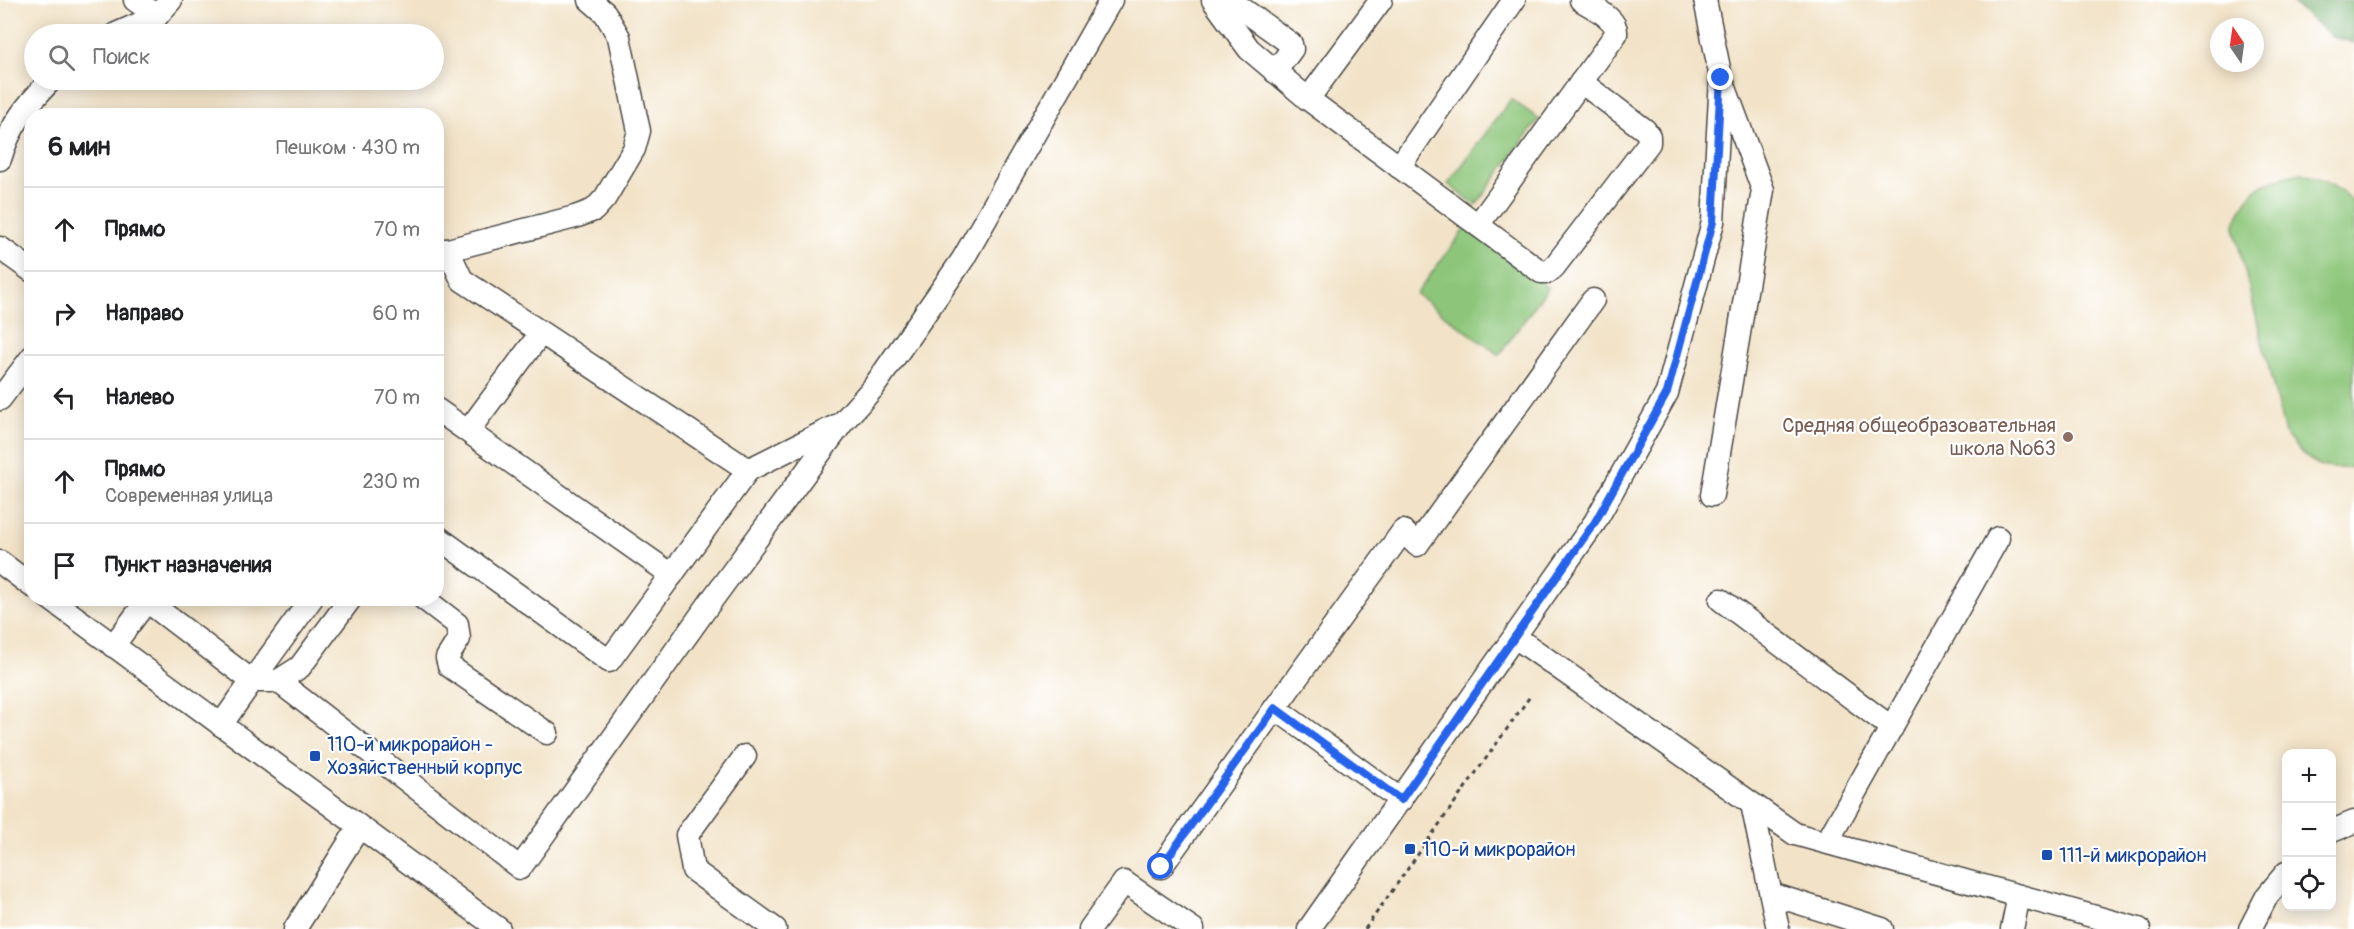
<!DOCTYPE html>
<html lang="ru">
<meta charset="utf-8">
<style>
:root{--surface:#fff;--page:#f6f6f6;--text:#202124;--muted:#757577;--line:#e0e0e0}
body{margin:0;font-family:Pangolin,sans-serif;background:var(--page);color:var(--text)}
.controls{position:absolute;right:18px;bottom:18px;display:grid;overflow:hidden;border-radius:12px;box-shadow:0 3px 15px #0003}
.controls button{width:54px;height:54px;display:grid;place-items:center;padding:0;border:0;border-bottom:2px solid var(--line);background:var(--surface);color:var(--text);font:30px sans-serif}
.compass{position:absolute;left:2210px;top:18px;width:54px;height:54px;border-radius:50%;background:var(--surface);box-shadow:0 3px 15px #0003;rotate:347deg}
.stop{position:absolute;width:18px;height:18px;margin:-14px;border:4px solid #2563eb;border-radius:50%;background:#fff}
.stop.end{background:#2563eb;border-color:#fff;box-shadow:0 2px 6px #0008}
.list{margin:0;padding:0;list-style:none}
h2{display:flex;justify-content:space-between;align-items:center;height:78px;margin:0;padding:0 24px;font-size:26px}
h2 small{font-size:20px;font-weight:400;color:var(--muted)}
.list li{display:grid;grid-template-columns:39px 1fr auto;gap:18px;align-items:center;box-sizing:border-box;height:84px;padding:0 24px;border-top:2px solid var(--line)}
.list b{display:block;font-size:22px;white-space:nowrap}
.list p{margin:0;font-size:20px;white-space:nowrap;color:var(--muted)}
.list em{font-size:20px;font-style:normal;color:var(--muted)}
.icon{flex:none;width:33px;height:33px;fill:none;stroke:currentColor;stroke-width:2;stroke-linecap:round;stroke-linejoin:round}
.map{position:relative;flex:none;width:2354px;height:929px;overflow:hidden}
.search{position:absolute;background:var(--surface);box-shadow:0 3px 15px #0003;left:24px;top:24px;width:420px;height:66px;display:flex;align-items:center;gap:15px;box-sizing:border-box;padding:0 21px;border-radius:33px;color:var(--muted);font-size:22px}
.panel{position:absolute;background:var(--surface);box-shadow:0 3px 15px #0003;left:24px;top:108px;width:420px;height:498px;border-radius:24px}
.map>svg:first-child{display:block}
</style>
<div class="map">
<svg width="2354" height="929" viewBox="0 0 2354 929">
<rect width="100%" height="100%" fill="#fff"/>
<filter id="ink" filterUnits="userSpaceOnUse"><feTurbulence type="fractalNoise" baseFrequency=".0167" numOctaves="2"/><feDisplacementMap in="SourceGraphic" scale="12" xChannelSelector="R" yChannelSelector="G"/><feConvolveMatrix kernelMatrix="1 2 1 2 8 2 1 2 1" color-interpolation-filters="sRGB"/></filter>
<filter id="wash" filterUnits="userSpaceOnUse"><feTurbulence type="fractalNoise" baseFrequency=".008" numOctaves="4" result="noise"/><feDisplacementMap in="SourceGraphic" scale="24" xChannelSelector="R" yChannelSelector="G"/><feGaussianBlur stdDeviation="1.35" result="paint"/><feColorMatrix in="noise" values="0 0 0 0 0 0 0 0 0 0 0 0 0 0 0 0 0 1.4 0 .05"/><feComposite in="paint" operator="in"/></filter>
<g filter="url(#wash)">
<rect width="100%" height="100%" fill="#f2e3c8"/>
<g fill="#8dc67a" stroke="#5c7852" stroke-width="1.5">
<path d="M 1511,99 L 1539,119 L 1476,205 L 1448,184 Z"/>
<path d="M 2302,173 C 2323,180 2341,187 2354,205 L 2354,467 C 2318,473 2307,460 2285,434 L 2234,227 C 2248,187 2262,181 2302,173 Z"/>
<path d="M 1466,227 L 1548,288 L 1499,355 L 1416,294 Z"/>
</g>
<path fill="#72ab6a" stroke="#4e6b4a" stroke-width="1.5" d="M 2289,0 L 2354,0 L 2354,43 L 2331,36 Z"/>
</g>
<g filter="url(#ink)">
<g fill="none" stroke-linecap="round" stroke-linejoin="round">
<g stroke="#494743" stroke-width="25">
<g id="minor">
<path d="M 135,0 L 157,16"/>
<path d="M 1213,0 L 1249,49 L 1308,99 L 1541,272 L 1548,272 L 1554,267 L 1649,143 L 1649,136 L 1645,130 L 1581,82"/>
<path d="M 1230,0 L 1291,44 L 1292,49 L 1275,72"/>
<path d="M 116,34 L 157,16 L 171,0"/>
<path d="M 1308,99 L 1381,0"/>
<path d="M 0,159 C 10,125 27,105 51,80"/>
<path d="M 1399,167 L 1514,0"/>
<path d="M 1478,225 L 1616,34 C 1618,18 1593,8 1581,0"/>
<path d="M 0,248 L 32,271"/>
<path d="M 436,250 L 448,250 L 575,217 L 594,210 L 605,198 L 634,149 L 639,131 L 619,37 L 605,13 L 590,0"/>
<path d="M 448,250 L 462,280 L 748,470"/>
<path d="M 0,399 L 32,357"/>
<path d="M 436,409 L 672,575"/>
<path d="M 468,431 L 541,333"/>
<path d="M 1712,495 L 1763,190 L 1724,85"/>
<path d="M 436,536 L 609,661 L 748,470 L 838,425"/>
<path d="M 0,562 L 32,586"/>
<path d="M 49,598 L 499,929"/>
<path d="M 423,598 L 457,624 L 459,639 L 447,658 L 449,666 L 547,733"/>
<path d="M 1721,600 L 1892,728"/>
<path d="M 147,601 L 252,681 L 312,598"/>
<path d="M 1515,637 L 1795,834 L 2139,929"/>
<path d="M 113,646 L 149,598"/>
<path d="M 278,681 L 520,868 L 714,597 L 842,423 L 873,388 L 963,259 L 1111,0"/>
<path d="M 1275,708 L 1403,531 L 1417,545 L 1593,300"/>
<path d="M 221,725 L 252,681 L 278,681 L 300,667 L 351,598"/>
<path d="M 745,756 L 687,835 L 693,870 L 775,929"/>
<path d="M 1752,804 L 1778,929"/>
<path d="M 2332,831 L 2354,822"/>
<path d="M 1827,842 L 1998,538"/>
<path d="M 1161,867 L 1275,708 L 1401,800"/>
<path d="M 1771,894 L 1882,929"/>
<path d="M 295,929 L 359,827"/>
<path d="M 1090,929 L 1124,882 L 1193,929"/>
<path d="M 1309,929 L 1595,522 L 1667,393 L 1713,222 L 1721,78 L 1705,0"/>
<path d="M 2012,929 L 2019,896"/>
<path d="M 2250,929 L 2267,896 L 2286,873"/>
</g>
</g>
<path stroke="#494743" stroke-width="3" stroke-dasharray="4.5 4.5" stroke-linecap="butt" d="M 1365,929 L 1531,695"/>
<use href="#minor" stroke="#fff" stroke-width="22"/>
</g>
</g>
<g fill="none" stroke-linecap="round" stroke-linejoin="round" filter="url(#ink)">
<path stroke="#2563eb" stroke-width="8" d="M 1161,867 L 1275,708 L 1401,800 L 1595,522 L 1667,393 L 1713,222 L 1721,78"/>
</g>
<circle fill="#8d6e63" stroke="#fff" stroke-width="2" cx="2068" cy="437" r="6"/>
<g fill="#1a4fb4" stroke="#fff" stroke-width="2">
<rect x="309" y="750" width="12" height="12" rx="3"/>
<rect x="1404" y="843" width="12" height="12" rx="3"/>
<rect x="2041" y="849" width="12" height="12" rx="3"/>
</g>
<g text-anchor="middle" stroke-width="4.5" stroke-linejoin="round" paint-order="stroke">
<g font-size="20" fill="#785e54" stroke="#fff" text-anchor="end">
<text x="2056" y="432">Средняя общеобразовательная<tspan x="2056" dy="23">школа №63</tspan></text>
</g>
<g font-size="20" fill="#164399" stroke="#fff" text-anchor="start">
<text x="327" y="751">110-й микрорайон -<tspan x="327" dy="23">Хозяйственный корпус</tspan></text>
<text x="1422" y="856">110-й микрорайон</text>
<text x="2059" y="862">111-й микрорайон</text>
</g>
</g>
</svg>
<div class="controls">
<button>+</button>
<button>−</button>
<button><svg class="icon" aria-label="locate" viewBox="0 0 24 24"><circle cx="12" cy="12" r="6"/><path d="M12 2v4M12 18v4M2 12h4M18 12h4"/></svg></button>
</div>
<svg class="compass" viewBox="-18 -18 36 36"><path d="M0-13l5 13h-10z" fill="#e53935"/><path d="M0 13l5-13h-10z" fill="#757577"/></svg>
<div class="stop" style="left:1161px;top:867px"></div>
<div class="stop end" style="left:1721px;top:78px"></div>
<div class="search"><svg class="icon" aria-label="search" viewBox="0 0 24 24"><circle cx="10" cy="10" r="6"/><path d="M15 15l6 6"/></svg>Поиск</div>
<section class="panel">
<h2>6 мин<small>Пешком · 430 m</small></h2>
<ul class="list">
<li><svg class="icon" aria-label="ahead" viewBox="0 0 24 24"><path d="M12 20V5M6 11l6-6 6 6"/></svg><div><b>Прямо</b></div><em>70 m</em></li>
<li><svg class="icon" aria-label="right" viewBox="0 0 24 24"><path d="M7 20v-9h11M14 6l5 5-5 5"/></svg><div><b>Направо</b></div><em>60 m</em></li>
<li><svg class="icon" aria-label="left" viewBox="0 0 24 24"><path d="M17 20v-9H6M10 6l-5 5 5 5"/></svg><div><b>Налево</b></div><em>70 m</em></li>
<li><svg class="icon" aria-label="ahead" viewBox="0 0 24 24"><path d="M12 20V5M6 11l6-6 6 6"/></svg><div><b>Прямо</b><p>Современная улица</p></div><em>230 m</em></li>
<li><svg class="icon" aria-label="arrive" viewBox="0 0 24 24"><path d="M6 21V4h12l-3 4 3 4H6"/></svg><div><b>Пункт назначения</b></div></li>
</ul>
</section>
</div>
